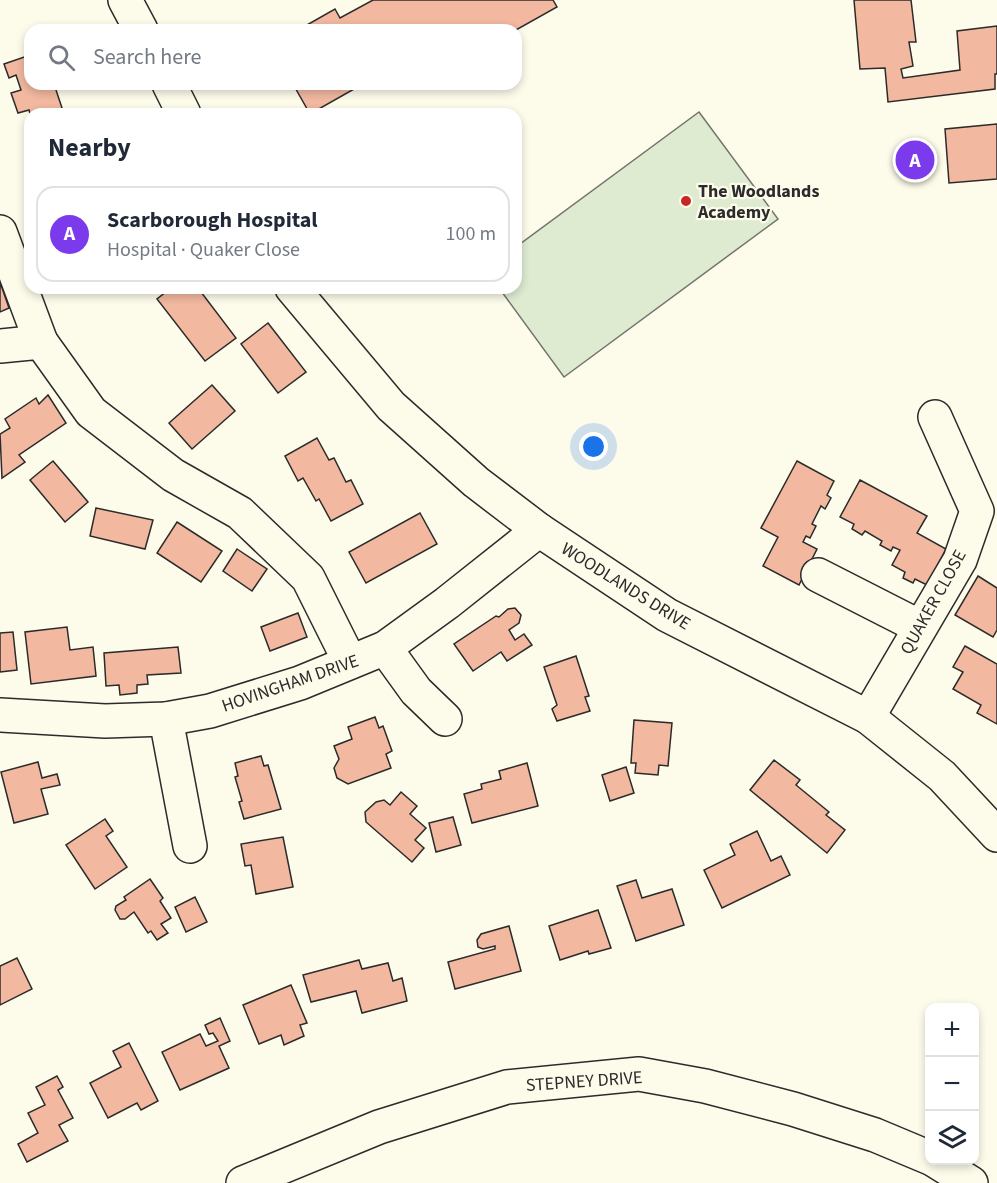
<!DOCTYPE html>
<meta charset="utf-8">
<style>
:root{--surface:#fff;--page:#f2f2f3;--text:#1f2937;--muted:#747a83;--line:#e0e1e3;--accent:#7c3aed}
body{margin:0;font-family:"Source Sans 3",sans-serif;background:var(--page);color:var(--text)}
.controls{position:absolute;right:18px;bottom:18px;display:grid;overflow:hidden;border-radius:12px;box-shadow:0 3px 9px #0003}
.controls button{width:54px;height:54px;display:grid;place-items:center;padding:0;border:0;border-bottom:2px solid var(--line);background:var(--surface);color:var(--text);font:30px sans-serif}
.you{position:absolute;left:594px;top:447px;width:21px;height:21px;margin:-15px;border:4px solid #fff;border-radius:50%;background:#1a73e8;box-shadow:0 0 0 9px #1a73e833}
.badge{display:grid;place-items:center;width:39px;height:39px;border-radius:50%;background:var(--accent);color:#fff;font-size:20px;font-weight:700}
.pin{position:absolute;translate:-50% -50%;border:3px solid #fff;box-shadow:0 2px 6px #0006}
.list{margin:0;padding:0;list-style:none}
h2{display:flex;justify-content:space-between;align-items:center;height:78px;margin:0;padding:0 24px;font-size:26px}
h2 small{font-size:20px;font-weight:400;color:var(--muted)}
.list li{display:grid;grid-template-columns:39px 1fr auto;gap:18px;align-items:center;box-sizing:border-box;height:96px;margin:0 12px 12px;padding:0 12px;border:2px solid var(--line);border-radius:18px}
.list b{display:block;font-size:22px;white-space:nowrap}
.list p{margin:0;font-size:20px;white-space:nowrap;color:var(--muted)}
.list em{font-size:20px;font-style:normal;color:var(--muted)}
.icon{flex:none;width:33px;height:33px;fill:none;stroke:currentColor;stroke-width:2;stroke-linecap:round;stroke-linejoin:round}
.map{position:relative;flex:none;width:997px;height:1183px;overflow:hidden}
.search{position:absolute;background:var(--surface);box-shadow:0 3px 9px #0003;left:24px;top:24px;width:498px;height:66px;display:flex;align-items:center;gap:15px;box-sizing:border-box;padding:0 21px;border-radius:18px;color:var(--muted);font-size:22px}
.panel{position:absolute;background:var(--surface);box-shadow:0 3px 9px #0003;left:24px;top:108px;width:498px;height:186px;border-radius:18px}
.map>svg:first-child{display:block}
</style>
<div class="map">
<svg width="997" height="1183" viewBox="0 0 997 1183">
<rect width="100%" height="100%" fill="#fdfbea"/>
<path fill="#deebd1" stroke="#74746e" stroke-width="1.5" d="M 699,112 L 778,219 L 564,377 L 499,288 L 516,288 L 516,247 Z"/>
<g fill="#f2b8a0" stroke="#2b2b2b" stroke-width="1.5">
<path d="M 373,0 L 553,0 L 557,7 L 516,30 L 298,30 L 335,9 L 340,18 Z"/>
<path d="M 854,0 L 911,0 L 916,42 L 909,42 L 913,66 L 901,69 L 903,78 L 960,70 L 957,31 L 997,26 L 997,74 L 995,74 L 995,89 L 888,102 L 885,68 L 860,69 Z"/>
<path d="M 30,55 L 30,84 L 54,84 L 64,114 L 30,114 L 29,110 L 18,113 L 11,93 L 21,90 L 16,75 L 9,78 L 4,64 Z"/>
<path d="M 293,84 L 363,84 L 310,114 Z"/>
<path d="M 997,124 L 997,179 L 949,183 L 945,129 Z"/>
<path d="M 0,282 L 9,308 L 0,312 Z"/>
<path d="M 171,288 L 198,288 L 236,338 L 205,361 L 157,299 Z"/>
<path d="M 268,323 L 306,372 L 278,393 L 241,344 Z"/>
<path d="M 212,385 L 235,411 L 192,449 L 169,423 Z"/>
<path d="M 48,395 L 66,423 L 19,455 L 25,462 L 2,478 L 0,434 L 10,428 L 5,419 L 36,398 L 39,404 Z"/>
<path d="M 317,438 L 329,460 L 334,458 L 346,482 L 351,480 L 363,504 L 331,521 L 319,499 L 316,501 L 303,478 L 298,481 L 285,456 Z"/>
<path d="M 53,461 L 88,502 L 65,522 L 30,480 Z"/>
<path d="M 797,461 L 834,481 L 827,495 L 831,498 L 825,509 L 821,506 L 812,524 L 816,526 L 810,538 L 806,536 L 803,542 L 817,549 L 799,585 L 763,566 L 778,537 L 761,528 Z"/>
<path d="M 860,480 L 927,516 L 917,533 L 946,549 L 927,585 L 915,579 L 913,583 L 903,578 L 905,572 L 892,565 L 900,550 L 893,547 L 891,551 L 880,545 L 882,541 L 865,531 L 862,535 L 852,529 L 854,524 L 840,517 Z"/>
<path d="M 96,508 L 153,520 L 145,549 L 90,536 Z"/>
<path d="M 420,513 L 437,544 L 366,583 L 349,552 Z"/>
<path d="M 177,522 L 222,551 L 201,582 L 157,553 Z"/>
<path d="M 237,549 L 267,569 L 252,591 L 223,571 Z"/>
<path d="M 978,576 L 997,588 L 997,630 L 993,637 L 955,615 Z"/>
<path d="M 515,608 L 521,615 L 519,623 L 509,630 L 515,640 L 524,634 L 532,645 L 507,661 L 501,652 L 473,671 L 454,644 L 496,616 L 499,617 L 508,609 Z"/>
<path d="M 298,613 L 307,637 L 270,651 L 261,627 Z"/>
<path d="M 67,627 L 70,650 L 93,647 L 96,676 L 31,684 L 25,632 Z"/>
<path d="M 13,632 L 17,670 L 0,672 L 0,633 Z"/>
<path d="M 965,646 L 997,664 L 997,724 L 977,713 L 981,705 L 953,689 L 963,672 L 953,667 Z"/>
<path d="M 178,647 L 181,673 L 147,675 L 148,684 L 137,685 L 137,693 L 120,695 L 119,685 L 106,686 L 104,653 Z"/>
<path d="M 576,656 L 589,696 L 585,697 L 590,711 L 557,721 L 552,709 L 557,705 L 544,667 Z"/>
<path d="M 375,717 L 379,728 L 383,726 L 392,751 L 386,754 L 391,768 L 348,784 L 337,778 L 334,768 L 339,759 L 334,746 L 352,739 L 348,727 Z"/>
<path d="M 634,720 L 672,723 L 668,766 L 659,765 L 658,775 L 635,773 L 636,763 L 631,763 Z"/>
<path d="M 261,756 L 264,766 L 268,765 L 281,809 L 244,819 L 239,802 L 242,801 L 235,777 L 238,776 L 235,763 Z"/>
<path d="M 774,760 L 800,780 L 796,785 L 829,812 L 826,815 L 845,830 L 827,853 L 750,790 Z"/>
<path d="M 38,762 L 42,778 L 57,774 L 60,785 L 41,789 L 48,814 L 14,823 L 1,772 Z"/>
<path d="M 527,763 L 538,806 L 472,823 L 464,794 L 482,789 L 481,784 L 501,779 L 499,771 Z"/>
<path d="M 626,767 L 634,793 L 610,801 L 602,775 Z"/>
<path d="M 401,792 L 417,806 L 410,814 L 426,828 L 415,840 L 424,848 L 412,862 L 366,822 L 365,812 L 376,802 L 384,800 L 390,805 Z"/>
<path d="M 453,817 L 461,845 L 436,852 L 429,823 Z"/>
<path d="M 105,819 L 113,831 L 106,836 L 127,867 L 95,889 L 66,845 Z"/>
<path d="M 757,831 L 771,861 L 781,856 L 790,875 L 722,908 L 704,870 L 735,855 L 730,844 Z"/>
<path d="M 283,837 L 293,887 L 256,894 L 251,865 L 245,866 L 241,844 Z"/>
<path d="M 150,879 L 163,898 L 160,901 L 171,918 L 161,924 L 168,933 L 157,940 L 151,931 L 148,933 L 134,912 L 125,919 L 120,919 L 115,910 L 116,906 L 126,900 L 124,897 Z"/>
<path d="M 636,880 L 642,898 L 672,889 L 684,925 L 636,941 L 617,886 Z"/>
<path d="M 195,897 L 207,922 L 186,932 L 175,907 Z"/>
<path d="M 598,910 L 611,948 L 589,954 L 588,951 L 560,960 L 549,926 Z"/>
<path d="M 509,926 L 521,971 L 455,989 L 448,962 L 495,949 L 495,946 L 483,949 L 478,947 L 477,940 L 481,934 Z"/>
<path d="M 17,958 L 32,989 L 0,1005 L 0,966 Z"/>
<path d="M 359,960 L 362,969 L 388,963 L 393,981 L 402,978 L 407,1001 L 362,1013 L 356,991 L 311,1002 L 303,975 Z"/>
<path d="M 291,985 L 307,1023 L 300,1025 L 304,1036 L 284,1045 L 281,1035 L 259,1044 L 243,1005 Z"/>
<path d="M 220,1018 L 230,1041 L 219,1046 L 229,1068 L 180,1090 L 162,1052 L 200,1034 L 206,1046 L 218,1041 L 213,1033 L 209,1034 L 205,1025 Z"/>
<path d="M 129,1043 L 158,1101 L 141,1110 L 137,1103 L 108,1118 L 90,1083 L 121,1067 L 113,1051 Z"/>
<path d="M 57,1076 L 63,1087 L 58,1090 L 73,1118 L 59,1125 L 68,1141 L 27,1162 L 18,1144 L 38,1133 L 28,1113 L 45,1105 L 36,1087 Z"/>
</g>
<g fill="none" stroke-linecap="round" stroke-linejoin="round">
<g stroke="#2b2b2b" stroke-width="36">
<g id="minor">
<path d="M 125,0 L 141,30"/>
<path d="M 169,84 L 184,114"/>
<path d="M 0,232 L 41,342"/>
<path d="M 292,288 L 391,406 L 476,482 L 539,530 L 667,615 L 868,717 L 942,776 L 997,835"/>
<path d="M 0,346 L 41,342 L 91,412 L 173,475 L 240,513 L 308,578 L 350,662"/>
<path d="M 818,575 L 920,627"/>
<path d="M 385,648 L 416,691 L 445,719"/>
<path d="M 0,715 L 105,721 L 166,719 L 210,711 L 300,683 L 385,648 L 447,603 L 539,530"/>
<path d="M 868,717 L 960,560 L 977,511 L 935,417"/>
<path d="M 166,719 L 190,846"/>
<path d="M 934,1160 L 971,1183"/>
<path d="M 243,1183 L 379,1127 L 507,1087 L 639,1074 L 705,1086 L 793,1109 L 875,1135 L 930,1158"/>
</g>
</g>
<use href="#minor" stroke="#fdfbea" stroke-width="33"/>
</g>
<circle fill="#c62828" stroke="#fdfbea" stroke-width="2" cx="686" cy="201" r="6"/>
<g text-anchor="middle" stroke-width="4.5" stroke-linejoin="round" paint-order="stroke">
<g font-size="18" font-weight="bold" fill="#2b2b2b" stroke="#fdfbea" text-anchor="start">
<text x="698" y="197">The Woodlands<tspan x="698" dy="21">Academy</tspan></text>
</g>
<g font-size="18" fill="#2b2b2b" stroke="#fdfbea">
<text transform="translate(626 586) rotate(32)" y="6">WOODLANDS DRIVE</text>
<text transform="translate(933 602) rotate(-61)" y="6">QUAKER CLOSE</text>
<text transform="translate(290 683) rotate(-19)" y="6">HOVINGHAM DRIVE</text>
<text transform="translate(584 1081) rotate(-4)" y="6">STEPNEY DRIVE</text>
</g>
</g>
</svg>
<div class="controls">
<button>+</button>
<button>−</button>
<button><svg class="icon" aria-label="layers" viewBox="0 0 24 24"><path d="M12 4l9 5-9 5-9-5zM3 14l9 5 9-5"/></svg></button>
</div>
<div class="you"></div>
<div class="pin badge" style="left:915px;top:160px">A</div>
<div class="search"><svg class="icon" aria-label="search" viewBox="0 0 24 24"><circle cx="10" cy="10" r="6"/><path d="M15 15l6 6"/></svg>Search here</div>
<section class="panel">
<h2>Nearby<small></small></h2>
<ul class="list">
<li><span class="badge">A</span><div><b>Scarborough Hospital</b><p>Hospital · Quaker Close</p></div><em>100 m</em></li>
</ul>
</section>
</div>
